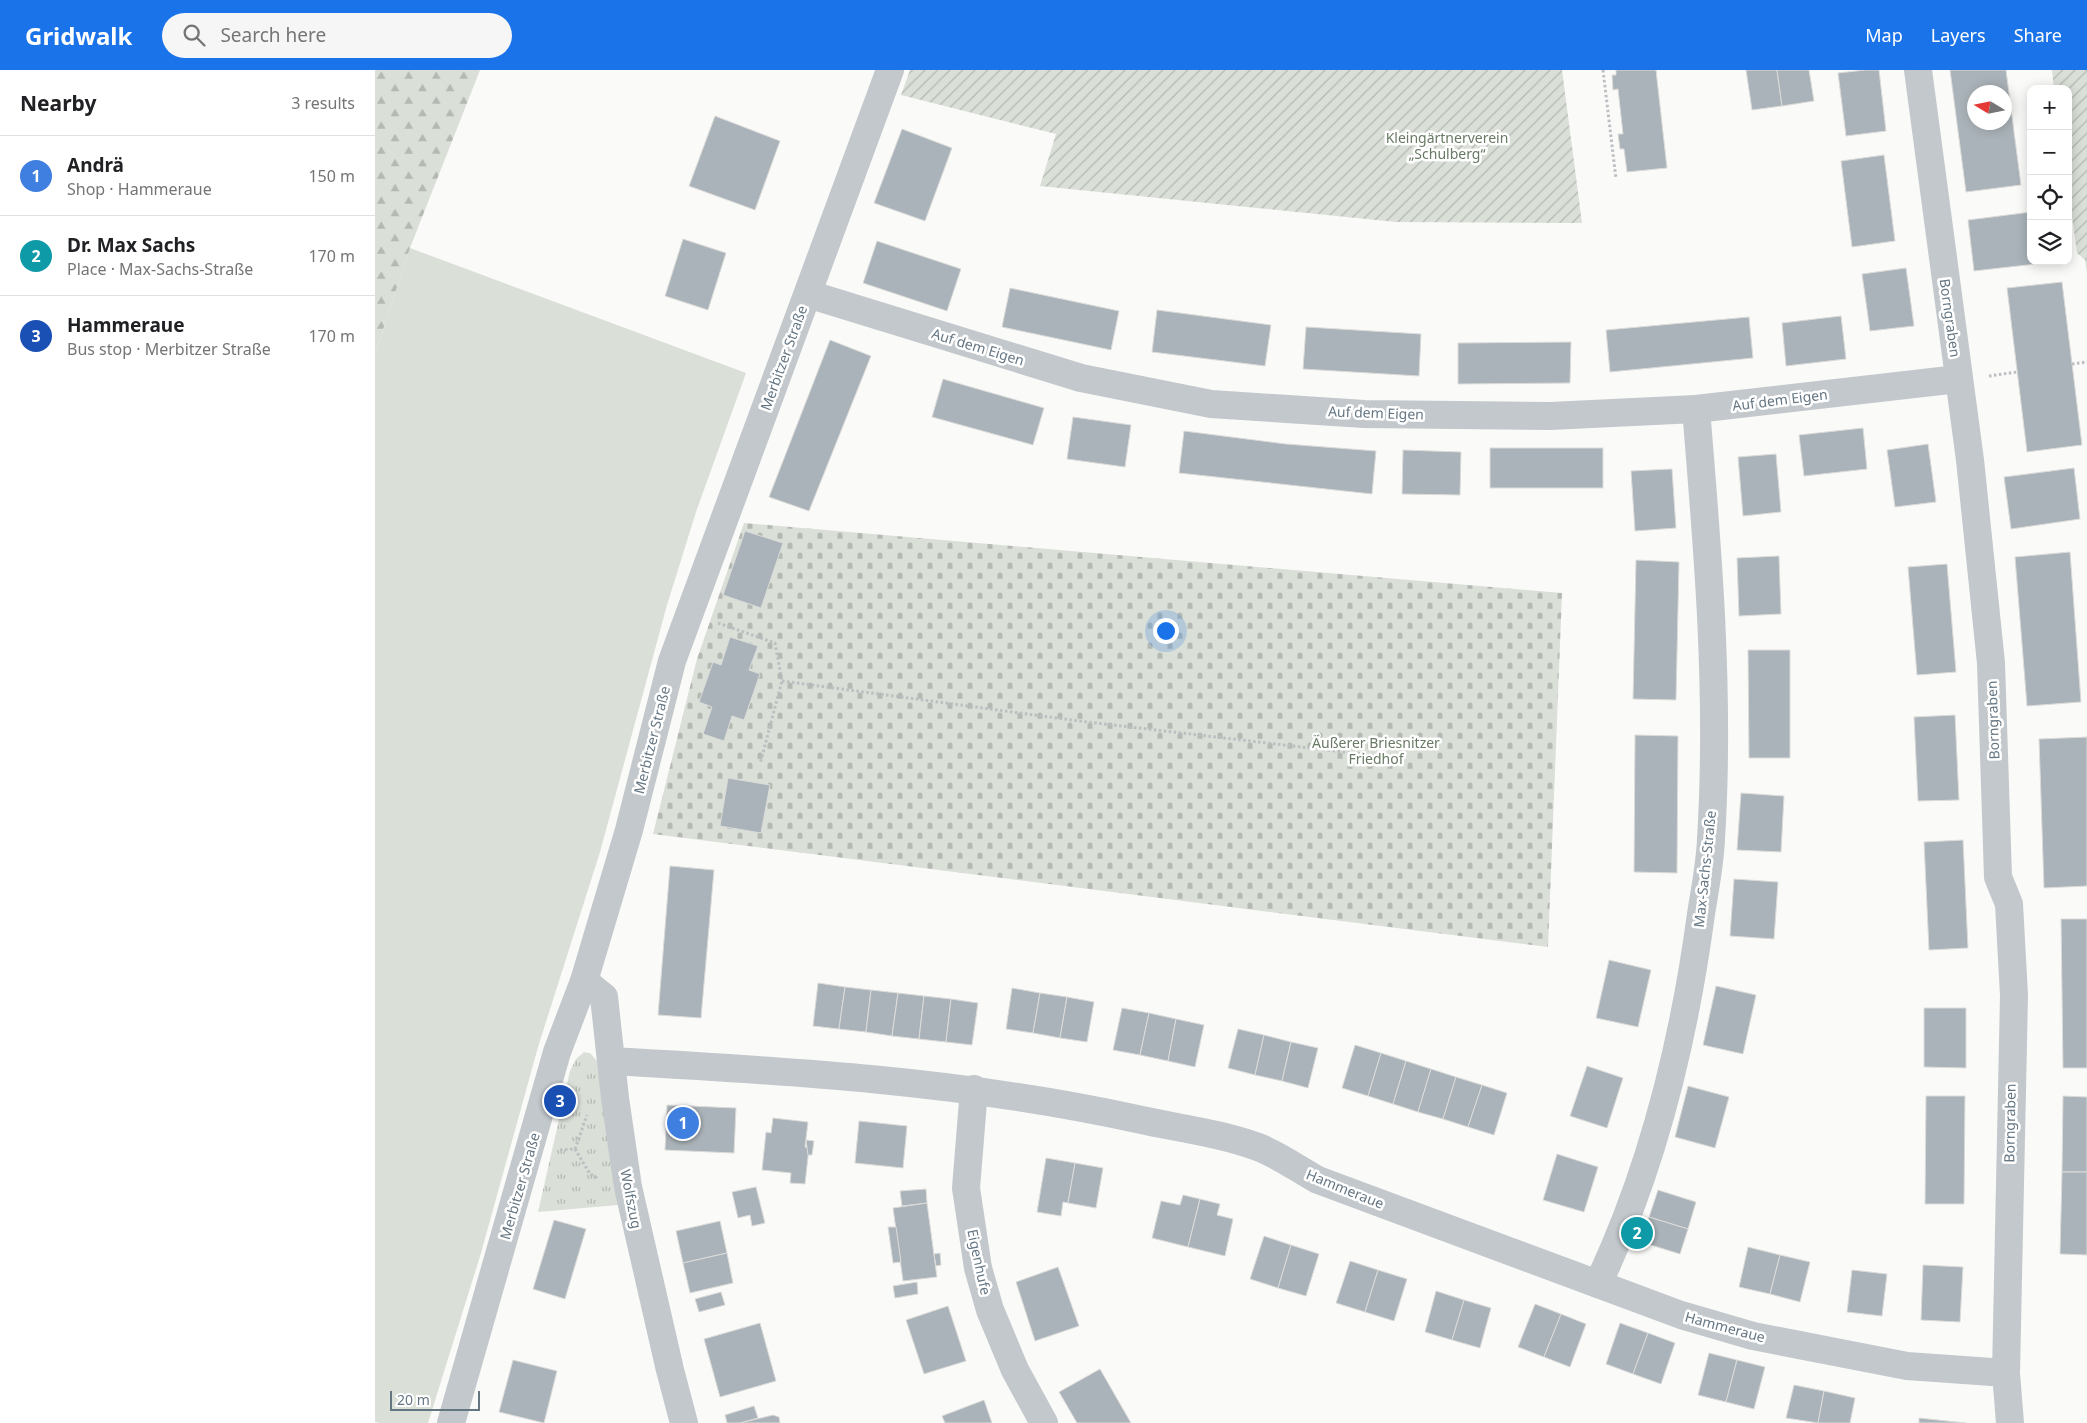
<!DOCTYPE html>
<meta charset="utf-8">
<style>
:root{--surface:#fff;--page:#f6f6f6;--text:#202124;--muted:#757577;--line:#e0e0e0;--accent:#1a73e8}
body{margin:0;font-family:"Noto Sans",sans-serif;background:var(--page);color:var(--text)}
.controls{position:absolute;right:15px;top:15px;display:grid;overflow:hidden;border-radius:10px;box-shadow:0 2px 12px #0003}
.controls button{width:45px;height:45px;display:grid;place-items:center;padding:0;border:0;border-bottom:1px solid var(--line);background:var(--surface);color:var(--text);font:25px sans-serif}
.compass{position:absolute;left:1592px;top:15px;width:45px;height:45px;border-radius:50%;background:var(--surface);box-shadow:0 2px 12px #0003;rotate:280deg}
.scale{position:absolute;left:15px;bottom:12px;width:90px;box-sizing:border-box;padding-left:5px;border:2px solid #657683;border-top:0;font-size:14px;line-height:18px;white-space:nowrap;color:#657683;-webkit-text-stroke:4px #fff;paint-order:stroke}
.you{position:absolute;left:790px;top:560px;width:18px;height:18px;margin:-12px;border:4px solid #fff;border-radius:50%;background:#1a73e8;box-shadow:0 0 0 8px #1a73e833}
.badge{display:grid;place-items:center;width:32px;height:32px;border-radius:50%;background:var(--accent);color:#fff;font-size:16px;font-weight:700}
.pin{position:absolute;translate:-50% -50%;border:2px solid #fff;box-shadow:0 1px 5px #0006}
.list{margin:0;padding:0;list-style:none}
h2{display:flex;justify-content:space-between;align-items:center;height:65px;margin:0;padding:0 20px;font-size:21px}
h2 small{font-size:16px;font-weight:400;color:var(--muted)}
.list li{display:grid;grid-template-columns:32px 1fr auto;gap:15px;align-items:center;box-sizing:border-box;height:80px;padding:0 20px;border-top:1px solid var(--line)}
.list b{display:block;font-size:19px;white-space:nowrap}
.list p{margin:0;font-size:16px;white-space:nowrap;color:var(--muted)}
.list em{font-size:16px;font-style:normal;color:var(--muted)}
.icon{flex:none;width:28px;height:28px;fill:none;stroke:currentColor;stroke-width:2;stroke-linecap:round;stroke-linejoin:round}
.map{position:relative;flex:none;width:1712px;height:1353px;overflow:hidden}
header{display:flex;align-items:center;gap:30px;box-sizing:border-box;height:70px;padding:0 25px;background:var(--accent);color:#fff}
header strong{font-size:24px}
nav{display:flex;gap:28px;margin-inline-start:auto;font-size:18px}
.search{width:350px;height:45px;background:var(--page);display:flex;align-items:center;gap:12px;box-sizing:border-box;padding:0 18px;border-radius:28px;color:var(--muted);font-size:19px}
main{display:flex}
aside{flex:1;background:var(--surface)}
.map>svg:first-child{display:block}
</style>
<header>
<strong>Gridwalk</strong>
<div class="search"><svg class="icon" aria-label="search" viewBox="0 0 24 24"><circle cx="10" cy="10" r="6"/><path d="M15 15l6 6"/></svg>Search here</div>
<nav><a>Map</a><a>Layers</a><a>Share</a></nav>
</header>
<main>
<aside>
<h2>Nearby<small>3 results</small></h2>
<ul class="list">
<li><span class="badge" style="background:#3f7fe0">1</span><div><b>Andrä</b><p>Shop · Hammeraue</p></div><em>150 m</em></li>
<li><span class="badge" style="background:#0f9aa8">2</span><div><b>Dr. Max Sachs</b><p>Place · Max-Sachs-Straße</p></div><em>170 m</em></li>
<li><span class="badge" style="background:#1a4fb4">3</span><div><b>Hammeraue</b><p>Bus stop · Merbitzer Straße</p></div><em>170 m</em></li>
</ul>
</aside>
<div class="map">
<svg width="1712" height="1353" viewBox="0 0 1712 1353">
<defs>
<pattern id="forest-firs" width="22" height="20" patternUnits="userSpaceOnUse" patternTransform="scale(1.25)"><rect width="22" height="20" fill="#dadfd7"/><path d="M5 1l3.5 6h-7zM16 11l3.5 6h-7z" fill="#b4b9b4"/></pattern>
<pattern id="cemetery-stones" width="16" height="16" patternUnits="userSpaceOnUse" patternTransform="scale(1.25)"><rect width="16" height="16" fill="#dadfd7"/><path d="M2 7V4a2 2 0 0 1 4 0v3zM10 15v-3a2 2 0 0 1 4 0v3z" fill="#b4b9b4"/></pattern>
<pattern id="park-tufts" width="24" height="20" patternUnits="userSpaceOnUse" patternTransform="scale(1.25)"><rect width="24" height="20" fill="#dadfd7"/><path d="M3 7l-1-3M5 7V3M7 7l1-3M15 17l-1-3M17 17v-4M19 17l1-3" fill="none" stroke="#b4b9b4"/></pattern>
<pattern id="garden-furrows" width="10" height="10" patternUnits="userSpaceOnUse" patternTransform="scale(1.25)"><rect width="10" height="10" fill="#dadfd7"/><path d="M-1 1l2-2M0 10L10 0M9 11l2-2" fill="none" stroke="#b4b9b4"/></pattern>
</defs>
<rect width="100%" height="100%" fill="#fafaf8"/>
<path fill="#dadfd7" d="M 35,178 L 371,303 L 321,442 L 292,535 L 225,782 L 163,977 L 106,1183 L 53,1353 L 5,1353 L 0,1352 L 0,284 Z"/>
<path fill="url(#forest-firs)" d="M 0,0 L 105,0 L 35,178 L 0,284 Z"/>
<path fill="url(#cemetery-stones)" d="M 369,453 L 1187,523 L 1173,877 L 278,764 L 322,589 Z"/>
<path fill="url(#park-tufts)" d="M 209,982 L 216,984 L 222,991 L 243,1135 L 163,1142 L 195,1001 L 201,989 Z"/>
<g fill="url(#garden-furrows)">
<path d="M 535,0 L 1187,0 L 1207,153 L 1021,152 L 665,116 L 681,64 L 526,25 Z"/>
<path d="M 1677,0 L 1712,0 L 1712,202 L 1710,190 L 1702,183 L 1693,118 L 1693,19 L 1679,19 Z"/>
</g>
<g fill="#aab3b9" stroke="#dcdcda" fill-rule="evenodd">
<path d="M 1241,0 L 1281,0 L 1292,98 L 1252,102 L 1249,79 L 1245,79 L 1243,64 L 1248,64 L 1243,19 L 1238,20 L 1237,5 L 1241,5 Z"/>
<path d="M 1371,0 L 1402,0 L 1407,36 L 1377,40 Z"/>
<path d="M 1402,0 L 1434,0 L 1439,31 L 1407,36 Z"/>
<path d="M 1490,0 L 1504,0 L 1511,61 L 1471,66 L 1463,3 Z"/>
<path d="M 1575,0 L 1631,0 L 1646,115 L 1591,122 ZM 1600,22 L 1630,22 L 1630,52 L 1600,52 Z"/>
<path d="M 340,46 L 405,71 L 380,140 L 314,116 Z"/>
<path d="M 527,59 L 577,78 L 550,151 L 499,133 Z"/>
<path d="M 1509,85 L 1520,171 L 1477,177 L 1466,91 Z"/>
<path d="M 1656,142 L 1656,191 L 1670,193 L 1599,201 L 1593,150 Z"/>
<path d="M 308,169 L 351,183 L 333,240 L 290,226 Z"/>
<path d="M 502,171 L 586,199 L 572,241 L 488,213 Z"/>
<path d="M 1531,198 L 1539,256 L 1495,261 L 1487,204 Z"/>
<path d="M 1687,212 L 1707,375 L 1652,382 L 1632,218 Z"/>
<path d="M 635,218 L 744,241 L 736,280 L 627,257 Z"/>
<path d="M 782,240 L 896,255 L 890,296 L 777,282 Z"/>
<path d="M 1466,246 L 1471,289 L 1411,296 L 1407,253 Z"/>
<path d="M 1374,247 L 1378,288 L 1235,302 L 1231,260 Z"/>
<path d="M 931,257 L 1046,264 L 1044,306 L 928,299 Z"/>
<path d="M 455,270 L 496,286 L 434,441 L 394,427 Z"/>
<path d="M 1196,272 L 1195,313 L 1083,314 L 1083,273 Z"/>
<path d="M 568,309 L 669,338 L 658,375 L 557,347 Z"/>
<path d="M 698,347 L 756,355 L 750,397 L 692,389 Z"/>
<path d="M 1488,358 L 1492,399 L 1429,406 L 1424,365 Z"/>
<path d="M 809,361 L 911,374 L 1001,381 L 997,424 L 804,403 Z"/>
<path d="M 1553,374 L 1561,432 L 1520,437 L 1512,380 Z"/>
<rect x="1115" y="378" width="113" height="40"/>
<path d="M 1028,380 L 1086,382 L 1085,425 L 1027,424 Z"/>
<path d="M 1401,384 L 1406,442 L 1368,446 L 1363,387 Z"/>
<path d="M 1699,398 L 1705,449 L 1636,459 L 1629,407 Z"/>
<path d="M 1297,399 L 1301,458 L 1260,461 L 1256,401 Z"/>
<path d="M 370,461 L 408,473 L 386,538 L 348,525 Z"/>
<path d="M 1695,482 L 1706,632 L 1652,636 L 1640,487 Z"/>
<path d="M 1404,486 L 1406,544 L 1364,546 L 1362,488 Z"/>
<path d="M 1261,490 L 1304,492 L 1301,630 L 1258,629 Z"/>
<path d="M 1572,494 L 1581,602 L 1542,605 L 1533,497 Z"/>
<path d="M 355,567 L 383,576 L 374,600 L 385,604 L 369,650 L 357,646 L 349,671 L 328,664 L 337,637 L 324,632 L 338,592 L 346,595 Z"/>
<path d="M 1373,580 L 1415,580 L 1415,688 L 1374,688 Z"/>
<path d="M 1580,645 L 1584,730 L 1543,731 L 1539,647 Z"/>
<path d="M 1260,665 L 1303,666 L 1302,803 L 1259,802 Z"/>
<path d="M 1712,667 L 1712,816 L 1669,818 L 1664,669 Z"/>
<path d="M 353,708 L 395,715 L 386,763 L 345,756 Z"/>
<path d="M 1366,723 L 1409,726 L 1406,782 L 1362,780 Z"/>
<path d="M 1588,770 L 1593,878 L 1554,880 L 1549,772 Z"/>
<path d="M 295,796 L 339,800 L 326,948 L 283,945 Z"/>
<path d="M 1359,809 L 1403,812 L 1399,869 L 1355,866 Z"/>
<path d="M 1686,849 L 1712,849 L 1712,998 L 1688,998 Z"/>
<path d="M 1234,890 L 1276,900 L 1263,957 L 1221,948 Z"/>
<path d="M 443,913 L 470,917 L 464,959 L 438,956 Z"/>
<path d="M 1341,916 L 1381,925 L 1368,984 L 1328,975 Z"/>
<path d="M 470,917 L 496,920 L 491,962 L 464,959 Z"/>
<path d="M 637,918 L 665,923 L 658,963 L 631,959 Z"/>
<path d="M 496,920 L 523,923 L 517,966 L 491,962 Z"/>
<path d="M 523,923 L 549,926 L 544,969 L 517,966 Z"/>
<path d="M 665,923 L 692,927 L 685,968 L 658,963 Z"/>
<path d="M 549,926 L 576,929 L 571,972 L 544,969 Z"/>
<path d="M 692,927 L 719,932 L 712,972 L 685,968 Z"/>
<path d="M 576,929 L 603,933 L 597,975 L 571,972 Z"/>
<path d="M 747,938 L 774,943 L 765,985 L 738,980 Z"/>
<path d="M 1549,938 L 1591,938 L 1591,998 L 1549,997 Z"/>
<path d="M 774,943 L 801,949 L 793,991 L 765,985 Z"/>
<path d="M 801,949 L 829,955 L 820,997 L 793,991 Z"/>
<path d="M 863,959 L 889,965 L 880,1005 L 853,998 Z"/>
<path d="M 889,965 L 916,972 L 907,1011 L 880,1005 Z"/>
<path d="M 916,972 L 943,978 L 933,1018 L 907,1011 Z"/>
<path d="M 980,975 L 1006,983 L 993,1026 L 967,1018 Z"/>
<path d="M 1006,983 L 1031,991 L 1018,1034 L 993,1026 Z"/>
<path d="M 1031,991 L 1056,999 L 1043,1042 L 1018,1034 Z"/>
<path d="M 1212,996 L 1248,1008 L 1232,1058 L 1195,1046 Z"/>
<path d="M 1056,999 L 1081,1007 L 1068,1049 L 1043,1042 Z"/>
<path d="M 1081,1007 L 1107,1015 L 1093,1057 L 1068,1049 Z"/>
<path d="M 1107,1015 L 1132,1023 L 1119,1065 L 1093,1057 Z"/>
<path d="M 1313,1016 L 1354,1027 L 1340,1078 L 1300,1067 Z"/>
<path d="M 1551,1026 L 1590,1026 L 1589,1134 L 1550,1134 Z"/>
<path d="M 1688,1026 L 1712,1027 L 1712,1102 L 1687,1102 Z"/>
<path d="M 292,1035 L 361,1038 L 359,1083 L 290,1080 Z"/>
<path d="M 398,1048 L 433,1052 L 430,1077 L 434,1078 L 430,1114 L 415,1113 L 416,1103 L 387,1100 L 391,1062 L 396,1063 Z"/>
<path d="M 484,1051 L 532,1056 L 528,1098 L 480,1093 Z"/>
<path d="M 431,1070 L 439,1071 L 437,1085 L 433,1085 Z"/>
<path d="M 1182,1084 L 1223,1097 L 1209,1142 L 1168,1130 Z"/>
<path d="M 671,1088 L 700,1093 L 693,1133 L 688,1132 L 686,1146 L 662,1142 Z"/>
<path d="M 700,1093 L 728,1098 L 721,1138 L 693,1133 Z"/>
<path d="M 1687,1102 L 1712,1102 L 1712,1185 L 1685,1184 Z"/>
<path d="M 381,1117 L 390,1153 L 377,1156 L 375,1145 L 363,1148 L 357,1122 Z"/>
<path d="M 551,1119 L 552,1133 L 527,1136 L 525,1121 Z"/>
<path d="M 1283,1120 L 1321,1132 L 1313,1159 L 1274,1147 Z"/>
<path d="M 808,1125 L 825,1129 L 813,1177 L 777,1168 L 786,1131 L 805,1135 Z"/>
<path d="M 825,1129 L 845,1134 L 842,1145 L 858,1149 L 850,1186 L 813,1177 Z"/>
<path d="M 552,1133 L 562,1207 L 528,1211 L 518,1138 Z"/>
<path d="M 1274,1147 L 1313,1159 L 1305,1184 L 1266,1172 Z"/>
<path d="M 179,1150 L 211,1159 L 190,1229 L 158,1219 Z"/>
<path d="M 345,1151 L 352,1183 L 308,1193 L 301,1161 Z"/>
<path d="M 513,1157 L 521,1157 L 526,1192 L 518,1193 Z"/>
<path d="M 889,1166 L 916,1175 L 903,1218 L 875,1209 Z"/>
<path d="M 916,1175 L 944,1184 L 931,1226 L 903,1218 Z"/>
<path d="M 1373,1177 L 1405,1185 L 1395,1224 L 1364,1217 Z"/>
<path d="M 352,1183 L 358,1213 L 315,1223 L 308,1193 Z"/>
<path d="M 565,1183 L 566,1195 L 561,1196 L 559,1184 Z"/>
<path d="M 1405,1185 L 1435,1192 L 1425,1232 L 1395,1224 Z"/>
<path d="M 975,1191 L 1003,1200 L 990,1242 L 961,1233 Z"/>
<path d="M 1548,1195 L 1588,1197 L 1585,1252 L 1546,1250 Z"/>
<path d="M 683,1197 L 704,1256 L 660,1271 L 641,1212 Z"/>
<path d="M 1003,1200 L 1032,1209 L 1019,1251 L 990,1242 Z"/>
<path d="M 1477,1200 L 1512,1204 L 1507,1246 L 1472,1242 Z"/>
<path d="M 542,1212 L 543,1224 L 520,1228 L 518,1216 Z"/>
<path d="M 1061,1221 L 1089,1230 L 1077,1270 L 1050,1262 Z"/>
<path d="M 346,1222 L 350,1235 L 324,1242 L 320,1229 Z"/>
<path d="M 1089,1230 L 1116,1238 L 1105,1278 L 1077,1270 Z"/>
<path d="M 1160,1234 L 1186,1244 L 1169,1287 L 1143,1277 Z"/>
<path d="M 573,1236 L 591,1291 L 549,1304 L 531,1250 Z"/>
<path d="M 1186,1244 L 1211,1254 L 1195,1297 L 1169,1287 Z"/>
<path d="M 385,1253 L 401,1311 L 345,1327 L 329,1269 Z"/>
<path d="M 1245,1253 L 1273,1263 L 1258,1304 L 1231,1294 Z"/>
<path d="M 1273,1263 L 1300,1273 L 1286,1314 L 1258,1304 Z"/>
<path d="M 1334,1283 L 1362,1290 L 1351,1332 L 1323,1325 Z"/>
<path d="M 138,1290 L 182,1301 L 169,1353 L 124,1342 Z"/>
<path d="M 1362,1290 L 1390,1297 L 1379,1339 L 1351,1332 Z"/>
<path d="M 725,1299 L 756,1353 L 702,1353 L 684,1322 Z"/>
<path d="M 1419,1315 L 1449,1321 L 1443,1353 L 1411,1348 Z"/>
<path d="M 1449,1321 L 1480,1328 L 1475,1353 L 1443,1353 Z"/>
<path d="M 609,1330 L 617,1353 L 570,1353 L 567,1346 Z"/>
<path d="M 379,1336 L 383,1348 L 365,1353 L 352,1353 L 350,1345 Z"/>
<path d="M 398,1345 L 404,1347 L 405,1353 L 365,1353 Z"/>
<path d="M 1544,1348 L 1591,1353 L 1544,1353 Z"/>
</g>
<g fill="none" stroke-linecap="round" stroke-linejoin="round">
<g stroke="#bbbfc2" stroke-width="3" stroke-dasharray="2.5 2.5" stroke-linecap="butt">
<path d="M 1228,0 L 1241,109"/>
<path d="M 1697,294 L 1712,292"/>
<path d="M 1614,306 L 1642,302"/>
<path d="M 343,553 L 400,573 L 407,611 L 385,694"/>
<path d="M 407,611 L 704,651 L 1003,686"/>
<path d="M 200,1079 L 215,1104 L 222,1108"/>
<path d="M 185,1080 L 200,1079 L 212,1045"/>
</g>
<g stroke="#c3c8cc" stroke-width="28">
<path d="M 1543,0 L 1595,390 L 1616,593 L 1623,807 L 1634,834 L 1639,925 L 1631,1303 L 1635,1353"/>
<path d="M 433,224 L 706,308 L 836,334 L 989,344 L 1175,346 L 1321,339 L 1583,309"/>
<path d="M 209,911 L 229,927 L 240,1028 L 253,1117 L 295,1300 L 309,1353"/>
<path d="M 237,991 C 414,1001 589,1011 762,1049 C 802,1058 845,1063 883,1077 C 904,1085 923,1099 943,1110 L 1306,1245 L 1378,1266 L 1532,1296 L 1631,1303"/>
<path d="M 599,1019 L 591,1118 L 603,1198 L 615,1240 L 640,1300 L 669,1353"/>
<path d="M 1223,1214 C 1278,1098 1309,971 1326,844 C 1330,819 1335,794 1336,769 C 1345,625 1333,482 1321,339"/>
<path d="M 76,1353 L 182,982 L 209,911 L 254,760 L 297,591 L 515,0"/>
</g>
</g>
<g text-anchor="middle" stroke-width="5" stroke-linejoin="round" paint-order="stroke">
<g font-size="14" fill="#687a64" stroke="#fff">
<text x="1072" y="73">Kleingärtnerverein<tspan x="1072" dy="16">„Schulberg“</tspan></text>
<text x="1001" y="678">Äußerer Briesnitzer<tspan x="1001" dy="16">Friedhof</tspan></text>
</g>
<g font-size="14" fill="#657683" stroke="#fff">
<text transform="translate(1575 248) rotate(82)" y="5">Borngraben</text>
<text transform="translate(603 277) rotate(17)" y="5">Auf dem Eigen</text>
<text transform="translate(409 288) rotate(-70)" y="5">Merbitzer Straße</text>
<text transform="translate(1405 330) rotate(-7)" y="5">Auf dem Eigen</text>
<text transform="translate(1001 343) rotate(2)" y="5">Auf dem Eigen</text>
<text transform="translate(1618 650) rotate(-92)" y="5">Borngraben</text>
<text transform="translate(277 670) rotate(-76)" y="5">Merbitzer Straße</text>
<text transform="translate(1330 799) rotate(-84)" y="5">Max-Sachs-Straße</text>
<text transform="translate(1635 1053) rotate(-89)" y="5">Borngraben</text>
<text transform="translate(145 1116) rotate(-74)" y="5">Merbitzer Straße</text>
<text transform="translate(970 1119) rotate(22)" y="5">Hammeraue</text>
<text transform="translate(256 1129) rotate(79)" y="5">Wolfszug</text>
<text transform="translate(604 1192) rotate(78)" y="5">Eigenhufe</text>
<text transform="translate(1350 1257) rotate(15)" y="5">Hammeraue</text>
</g>
</g>
</svg>
<div class="controls">
<button>+</button>
<button>−</button>
<button><svg class="icon" aria-label="locate" viewBox="0 0 24 24"><circle cx="12" cy="12" r="6"/><path d="M12 2v4M12 18v4M2 12h4M18 12h4"/></svg></button>
<button><svg class="icon" aria-label="layers" viewBox="0 0 24 24"><path d="M12 4l9 5-9 5-9-5zM3 14l9 5 9-5"/></svg></button>
</div>
<svg class="compass" viewBox="-18 -18 36 36"><path d="M0-13l5 13h-10z" fill="#e53935"/><path d="M0 13l5-13h-10z" fill="#757577"/></svg>
<div class="scale">20 m</div>
<div class="you"></div>
<div class="pin badge" style="left:308px;top:1053px;background:#3f7fe0">1</div>
<div class="pin badge" style="left:1262px;top:1163px;background:#0f9aa8">2</div>
<div class="pin badge" style="left:185px;top:1031px;background:#1a4fb4">3</div>
</div>
</main>
